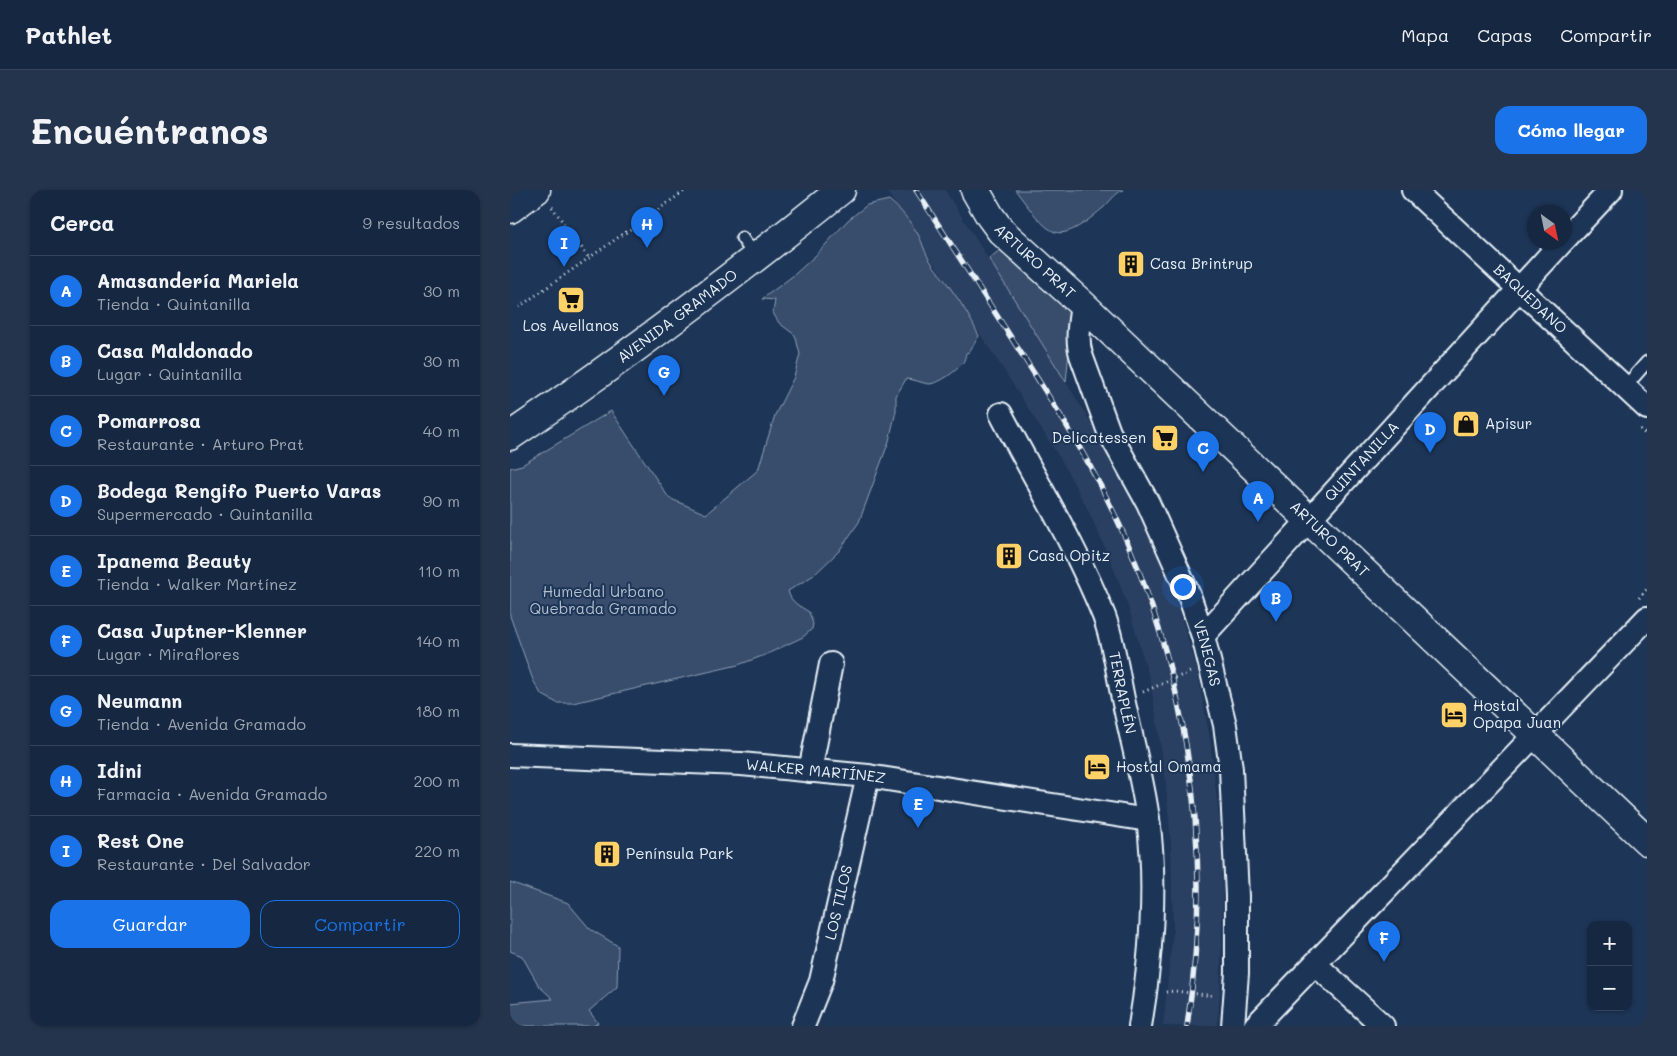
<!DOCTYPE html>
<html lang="es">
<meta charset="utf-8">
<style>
:root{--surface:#162841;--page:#23344c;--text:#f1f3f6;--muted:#9ea6b1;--line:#35445a;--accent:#1a73e8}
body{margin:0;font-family:Mali,sans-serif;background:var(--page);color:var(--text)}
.controls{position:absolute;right:15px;bottom:15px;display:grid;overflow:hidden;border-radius:10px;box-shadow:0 1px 4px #0004}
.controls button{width:45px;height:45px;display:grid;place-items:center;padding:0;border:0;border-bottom:1px solid var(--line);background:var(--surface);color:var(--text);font:25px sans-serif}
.compass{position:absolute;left:1017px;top:15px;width:45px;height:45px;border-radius:50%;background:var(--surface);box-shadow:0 1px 4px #0004;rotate:147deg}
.you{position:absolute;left:672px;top:396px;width:18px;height:18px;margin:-12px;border:4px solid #fff;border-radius:50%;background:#1a73e8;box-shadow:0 0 0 8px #1a73e833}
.badge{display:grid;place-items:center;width:32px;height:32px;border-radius:50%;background:var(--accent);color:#fff;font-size:16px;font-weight:700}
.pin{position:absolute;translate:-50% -41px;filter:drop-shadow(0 1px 2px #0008)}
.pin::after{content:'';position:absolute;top:26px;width:18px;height:15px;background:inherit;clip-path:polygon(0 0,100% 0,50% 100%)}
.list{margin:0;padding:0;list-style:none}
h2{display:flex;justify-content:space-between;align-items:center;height:65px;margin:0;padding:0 20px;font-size:21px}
h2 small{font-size:16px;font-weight:400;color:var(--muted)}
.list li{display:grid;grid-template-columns:32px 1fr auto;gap:15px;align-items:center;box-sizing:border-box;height:70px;padding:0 20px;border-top:1px solid var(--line)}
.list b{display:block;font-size:19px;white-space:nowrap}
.list p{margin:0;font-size:16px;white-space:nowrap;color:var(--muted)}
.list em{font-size:16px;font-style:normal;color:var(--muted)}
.actions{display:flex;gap:10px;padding:15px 20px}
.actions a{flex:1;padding:11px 0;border:1px solid var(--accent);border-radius:15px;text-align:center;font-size:18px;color:var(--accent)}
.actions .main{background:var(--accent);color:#fff}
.map{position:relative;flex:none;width:1137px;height:836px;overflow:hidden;border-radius:15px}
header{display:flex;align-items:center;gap:30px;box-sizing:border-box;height:70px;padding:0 25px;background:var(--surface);border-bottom:1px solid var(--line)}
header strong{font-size:24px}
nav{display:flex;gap:28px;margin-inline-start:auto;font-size:18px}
.intro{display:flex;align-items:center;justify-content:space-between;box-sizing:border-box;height:120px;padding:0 30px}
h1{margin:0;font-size:35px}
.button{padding:12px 22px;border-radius:15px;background:var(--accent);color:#fff;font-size:18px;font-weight:700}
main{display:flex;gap:30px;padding:0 30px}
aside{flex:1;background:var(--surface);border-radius:15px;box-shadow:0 1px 4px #0004}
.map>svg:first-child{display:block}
</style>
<header>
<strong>Pathlet</strong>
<nav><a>Mapa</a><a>Capas</a><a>Compartir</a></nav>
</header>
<div class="intro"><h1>Encuéntranos</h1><a class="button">Cómo llegar</a></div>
<main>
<aside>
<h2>Cerca<small>9 resultados</small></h2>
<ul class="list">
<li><span class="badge">A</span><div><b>Amasandería Mariela</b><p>Tienda · Quintanilla</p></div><em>30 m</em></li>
<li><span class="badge">B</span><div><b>Casa Maldonado</b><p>Lugar · Quintanilla</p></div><em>30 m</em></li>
<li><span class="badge">C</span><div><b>Pomarrosa</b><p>Restaurante · Arturo Prat</p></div><em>40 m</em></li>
<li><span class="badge">D</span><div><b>Bodega Rengifo Puerto Varas</b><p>Supermercado · Quintanilla</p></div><em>90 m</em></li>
<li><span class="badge">E</span><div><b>Ipanema Beauty</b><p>Tienda · Walker Martínez</p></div><em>110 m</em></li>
<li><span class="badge">F</span><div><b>Casa Juptner-Klenner</b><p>Lugar · Miraflores</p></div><em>140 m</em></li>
<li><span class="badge">G</span><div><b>Neumann</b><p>Tienda · Avenida Gramado</p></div><em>180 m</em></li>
<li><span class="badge">H</span><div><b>Idini</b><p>Farmacia · Avenida Gramado</p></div><em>200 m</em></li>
<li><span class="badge">I</span><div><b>Rest One</b><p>Restaurante · Del Salvador</p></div><em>220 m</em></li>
</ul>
<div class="actions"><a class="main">Guardar</a><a>Compartir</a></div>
</aside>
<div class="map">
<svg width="1137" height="836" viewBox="0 0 1137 836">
<rect width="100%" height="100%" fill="#1d3557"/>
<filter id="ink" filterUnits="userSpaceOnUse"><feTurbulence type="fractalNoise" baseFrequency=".02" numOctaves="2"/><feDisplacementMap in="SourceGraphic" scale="10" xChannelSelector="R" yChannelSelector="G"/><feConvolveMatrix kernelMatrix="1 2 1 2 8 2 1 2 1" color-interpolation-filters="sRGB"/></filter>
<g filter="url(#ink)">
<path fill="#2a4162" d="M 376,0 L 435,0 L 574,221 L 627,318 L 665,407 L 687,479 L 700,549 L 710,637 L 713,710 L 710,802 L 707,836 L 653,836 L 663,742 L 661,654 L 655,584 L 641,494 L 618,416 L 602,374 L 579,322 L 553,273 L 493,179 Z"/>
<g fill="#374d6c" stroke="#909fb2">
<path d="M 505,0 L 613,0 C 604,4 600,12 593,18 C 582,27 560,47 545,42 C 531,37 515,12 505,0 Z"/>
<path d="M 379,10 C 391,20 401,32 409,46 C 412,52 414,60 418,67 C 424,79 434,88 441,99 C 452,114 461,129 469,146 L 459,162 L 456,163 C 455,167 455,170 452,174 C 446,181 429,194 419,194 C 411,193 404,189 396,189 L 386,206 L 386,221 L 379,251 L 349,332 L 329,361 L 304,385 L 278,401 C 281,413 290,416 299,422 L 303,434 L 302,439 L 293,447 L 255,465 L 228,475 L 63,513 L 47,513 L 31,504 L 23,490 L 0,426 L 0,278 L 12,275 L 101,221 L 159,308 L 196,324 L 248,280 L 265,225 L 284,187 L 290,164 L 285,145 L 269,133 L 263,123 L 265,110 L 252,109 L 284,85 L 306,65 L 338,30 L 357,15 Z"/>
<path d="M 493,57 L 563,120 L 556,192 L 479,69 Z"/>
<path d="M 0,692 L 58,713 L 80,739 L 108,756 L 107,797 L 79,821 L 88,833 L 83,836 L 0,836 L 0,813 L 43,809 L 29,796 L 12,766 L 0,761 Z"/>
</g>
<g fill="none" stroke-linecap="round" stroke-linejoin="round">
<g stroke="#e8f1f8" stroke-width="15">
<g id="service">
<path d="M 232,48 L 246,68"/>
<path d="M 1115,197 L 1137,172"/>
</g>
</g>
<g stroke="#e8f1f8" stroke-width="26">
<g id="minor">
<path id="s1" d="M 903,0 L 1137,218"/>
<path d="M 1054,50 L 1101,0"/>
<path id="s2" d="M 572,114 C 570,131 566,148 571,165 L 599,242 L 638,313 L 679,405 L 693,446 L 715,535 L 721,579 L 727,706 L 727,783 L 723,836"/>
<path id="s3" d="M 491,224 C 526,291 566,356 594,426 C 605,456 608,488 615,518 C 623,555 633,592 638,629 C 647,694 641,771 630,836"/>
<path id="s4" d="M 693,446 L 1052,52"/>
<path id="s5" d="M 0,565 L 231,574 L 358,586 L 638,630"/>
<path d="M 300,581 L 321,474"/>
<path d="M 805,774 L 873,836"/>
<path id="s6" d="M 293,836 L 311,791 L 358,586"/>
<path d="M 745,836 L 1137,428"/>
</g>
</g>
<g stroke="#e8f1f8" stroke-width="31">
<g id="tertiary">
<path id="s7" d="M 465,0 L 480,26 L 491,41 L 572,114 L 1137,651"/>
</g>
</g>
<g stroke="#e8f1f8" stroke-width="31">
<path id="secondary" d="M 0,19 L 26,0"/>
</g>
<g stroke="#e8f1f8" stroke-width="31">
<g id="primary">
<path id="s8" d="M 0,246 C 114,169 224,86 331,0"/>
</g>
</g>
<g stroke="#e8f1f8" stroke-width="3" stroke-dasharray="1 4" stroke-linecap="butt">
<path d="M 42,17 L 79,68"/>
<path d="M 9,117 L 176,0"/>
<path d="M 1130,239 L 1137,246"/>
<path d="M 1129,408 L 1137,399"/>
<path d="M 633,502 L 680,482"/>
<path d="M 656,802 L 665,801 L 704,806"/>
</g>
<use href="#service" stroke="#1d3557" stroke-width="11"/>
<use href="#minor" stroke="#1d3557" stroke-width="22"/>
<use href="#tertiary" stroke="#1d3557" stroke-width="28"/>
<use href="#secondary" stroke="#1d3557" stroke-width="28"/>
<use href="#primary" stroke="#1d3557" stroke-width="28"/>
<g stroke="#e8f1f8" stroke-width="5.5">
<path id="rail" d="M 406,0 C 438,50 470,99 502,149 C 532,196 563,243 589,293 C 654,416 687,557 688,696 C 688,743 684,789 677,836"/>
</g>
<use href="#rail" stroke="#1d3557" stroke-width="4" stroke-dasharray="11" stroke-linecap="butt"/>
</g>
</g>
<defs>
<g id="building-square" transform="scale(1.4375)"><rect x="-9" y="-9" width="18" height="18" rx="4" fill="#ffd166" stroke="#1d3557"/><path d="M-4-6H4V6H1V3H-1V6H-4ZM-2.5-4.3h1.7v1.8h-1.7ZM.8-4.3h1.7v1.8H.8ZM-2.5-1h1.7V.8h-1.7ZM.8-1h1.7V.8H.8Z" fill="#111"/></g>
<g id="supermarket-square" transform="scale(1.4375)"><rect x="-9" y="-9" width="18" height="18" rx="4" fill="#ffd166" stroke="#1d3557"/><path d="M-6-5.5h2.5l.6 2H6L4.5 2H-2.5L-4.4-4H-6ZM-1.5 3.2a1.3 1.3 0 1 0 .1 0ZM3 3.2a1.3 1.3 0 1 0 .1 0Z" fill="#111"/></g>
<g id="shop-square" transform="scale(1.4375)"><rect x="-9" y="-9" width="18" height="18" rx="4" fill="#ffd166" stroke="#1d3557"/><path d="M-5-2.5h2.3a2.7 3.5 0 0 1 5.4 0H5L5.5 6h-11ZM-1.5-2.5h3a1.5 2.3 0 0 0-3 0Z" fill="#111"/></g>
<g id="hotel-square" transform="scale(1.4375)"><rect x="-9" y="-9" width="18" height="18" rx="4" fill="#ffd166" stroke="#1d3557"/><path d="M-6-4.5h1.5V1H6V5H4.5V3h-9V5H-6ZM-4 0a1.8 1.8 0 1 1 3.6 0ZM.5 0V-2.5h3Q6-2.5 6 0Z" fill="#111"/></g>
</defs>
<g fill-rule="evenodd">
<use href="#building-square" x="621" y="74"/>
<use href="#supermarket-square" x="61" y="110"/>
<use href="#shop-square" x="956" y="234"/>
<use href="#supermarket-square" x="655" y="248"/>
<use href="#building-square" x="499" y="366"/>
<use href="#hotel-square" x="944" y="525"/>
<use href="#hotel-square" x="587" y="577"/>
<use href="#building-square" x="97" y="664"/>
</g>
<g text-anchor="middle" stroke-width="4" stroke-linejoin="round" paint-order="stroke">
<g font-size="15" fill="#e8f1f8" stroke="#1d3557">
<text dy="5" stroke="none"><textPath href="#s7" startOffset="94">ARTURO PRAT</textPath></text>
<text dy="5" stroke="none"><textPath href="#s1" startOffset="160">BAQUEDANO</textPath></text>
<text dy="5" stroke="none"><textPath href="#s8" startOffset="206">AVENIDA GRAMADO</textPath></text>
<text dy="5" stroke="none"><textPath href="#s4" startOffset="236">QUINTANILLA</textPath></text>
<text dy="5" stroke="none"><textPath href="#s7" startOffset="499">ARTURO PRAT</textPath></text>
<text dy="5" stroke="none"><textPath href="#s2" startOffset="376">VENEGAS</textPath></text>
<text dy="5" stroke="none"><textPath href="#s3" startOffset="306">TERRAPLÉN</textPath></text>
<text dy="5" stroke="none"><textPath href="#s5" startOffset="306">WALKER MARTÍNEZ</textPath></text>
<text dy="5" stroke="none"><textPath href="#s6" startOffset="129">LOS TILOS</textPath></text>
</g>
<g font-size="15" fill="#e8f1f8" stroke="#1d3557" text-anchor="start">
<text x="640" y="79">Casa Brintrup</text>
<text x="61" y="141" text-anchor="middle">Los Avellanos</text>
<text x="975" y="239">Apisur</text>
<text x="636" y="253" text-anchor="end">Delicatessen</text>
<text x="518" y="371">Casa Opitz</text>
<text x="963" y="521">Hostal<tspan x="963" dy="17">Opapa Juan</tspan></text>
<text x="606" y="582">Hostal Omama</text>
<text x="116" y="669">Península Park</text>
</g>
<g font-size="15" fill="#b3c0ce" stroke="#1d3557">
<text x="93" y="407">Humedal Urbano<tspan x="93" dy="17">Quebrada Gramado</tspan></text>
</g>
</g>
</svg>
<div class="controls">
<button>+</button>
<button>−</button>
</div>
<svg class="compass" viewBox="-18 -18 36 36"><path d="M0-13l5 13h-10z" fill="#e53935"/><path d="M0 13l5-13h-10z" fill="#9ea6b1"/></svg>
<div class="you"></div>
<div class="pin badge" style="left:748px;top:332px">A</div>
<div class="pin badge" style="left:766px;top:432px">B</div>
<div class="pin badge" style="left:693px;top:282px">C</div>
<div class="pin badge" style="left:920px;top:263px">D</div>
<div class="pin badge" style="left:408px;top:638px">E</div>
<div class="pin badge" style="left:874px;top:772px">F</div>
<div class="pin badge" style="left:154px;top:206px">G</div>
<div class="pin badge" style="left:137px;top:58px">H</div>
<div class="pin badge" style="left:54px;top:77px">I</div>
</div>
</main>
